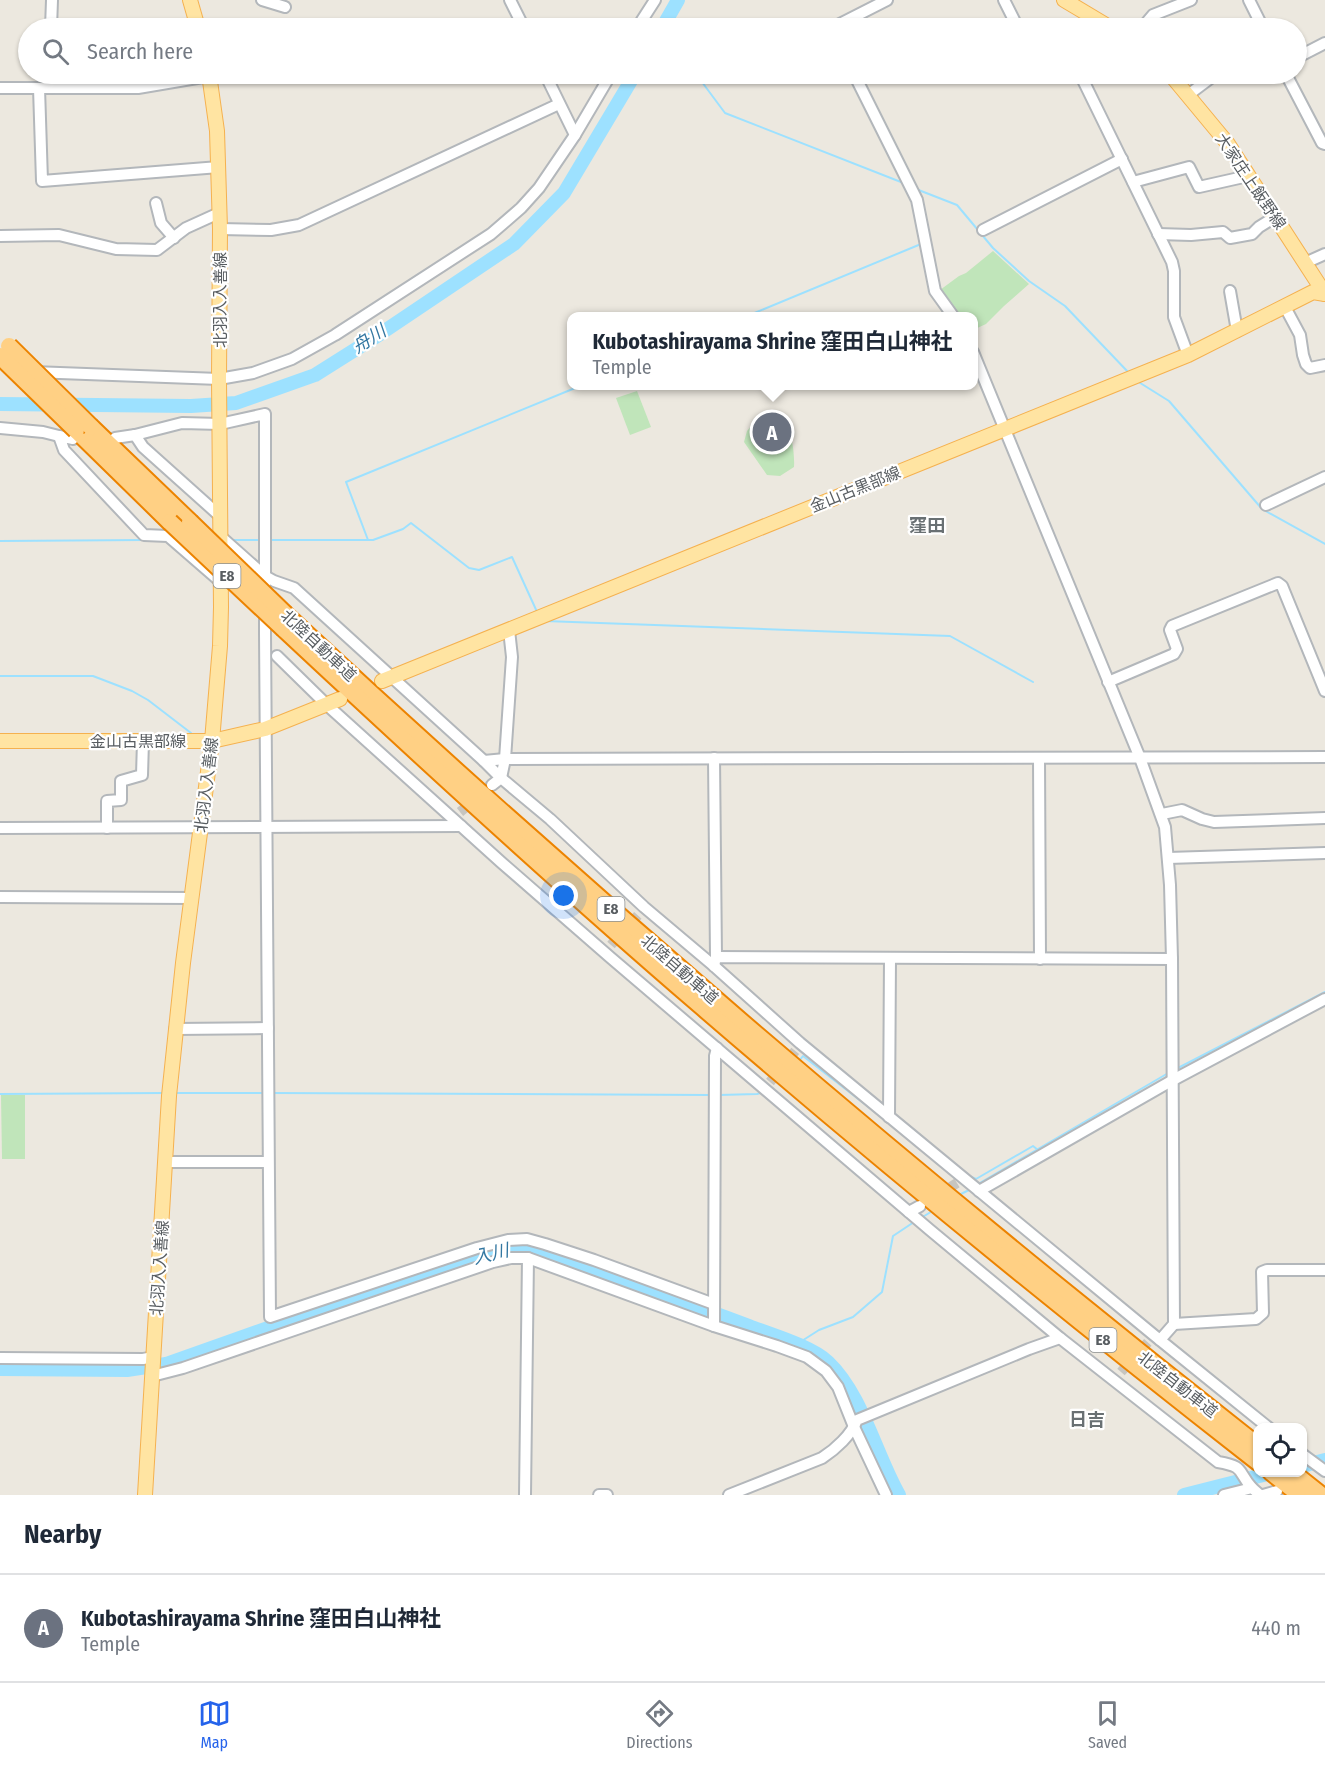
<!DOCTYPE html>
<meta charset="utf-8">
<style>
:root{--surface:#fff;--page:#f2f2f3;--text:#1f2937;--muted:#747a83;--line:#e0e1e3;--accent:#2563eb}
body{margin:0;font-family:"Fira Sans Condensed","Noto Sans JP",sans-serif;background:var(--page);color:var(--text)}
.controls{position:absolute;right:18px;bottom:18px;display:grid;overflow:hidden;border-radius:12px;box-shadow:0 2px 4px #0004}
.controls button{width:54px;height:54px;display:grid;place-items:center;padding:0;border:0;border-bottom:2px solid var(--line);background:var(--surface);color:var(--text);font:30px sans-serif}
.you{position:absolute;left:564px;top:896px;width:21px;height:21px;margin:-15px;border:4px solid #fff;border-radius:50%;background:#1a73e8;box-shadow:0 0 0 9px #1a73e833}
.badge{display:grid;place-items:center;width:39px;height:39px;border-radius:50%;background:var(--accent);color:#fff;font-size:20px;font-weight:700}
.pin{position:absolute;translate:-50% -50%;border:3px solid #fff;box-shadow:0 2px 6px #0006}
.popup{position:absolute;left:567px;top:312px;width:411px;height:78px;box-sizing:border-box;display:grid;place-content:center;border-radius:12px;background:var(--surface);filter:drop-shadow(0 2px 4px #0005);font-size:20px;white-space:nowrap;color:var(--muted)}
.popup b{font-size:22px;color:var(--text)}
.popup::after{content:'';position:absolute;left:50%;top:100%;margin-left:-12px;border:12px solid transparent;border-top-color:var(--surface)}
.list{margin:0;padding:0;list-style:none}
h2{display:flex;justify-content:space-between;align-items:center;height:78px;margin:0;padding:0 24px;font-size:26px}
h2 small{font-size:20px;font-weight:400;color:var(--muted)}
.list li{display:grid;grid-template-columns:39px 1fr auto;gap:18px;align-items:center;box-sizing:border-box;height:108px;padding:0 24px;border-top:2px solid var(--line)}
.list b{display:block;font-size:22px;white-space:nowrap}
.list p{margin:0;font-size:20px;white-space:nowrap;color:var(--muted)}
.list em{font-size:20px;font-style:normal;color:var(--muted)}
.icon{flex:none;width:33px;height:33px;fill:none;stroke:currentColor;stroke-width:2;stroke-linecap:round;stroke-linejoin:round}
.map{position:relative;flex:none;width:1325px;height:1495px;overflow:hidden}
.search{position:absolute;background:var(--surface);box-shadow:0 2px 4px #0004;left:18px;right:18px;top:18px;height:66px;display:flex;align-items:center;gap:15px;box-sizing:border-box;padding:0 21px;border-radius:33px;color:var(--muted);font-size:22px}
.sheet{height:186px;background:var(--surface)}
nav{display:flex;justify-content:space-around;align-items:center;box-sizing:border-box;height:84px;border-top:2px solid var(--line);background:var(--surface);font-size:16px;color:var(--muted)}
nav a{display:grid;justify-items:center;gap:3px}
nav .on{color:var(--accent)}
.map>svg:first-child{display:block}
</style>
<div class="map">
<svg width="1325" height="1495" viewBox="0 0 1325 1495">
<rect width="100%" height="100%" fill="#ece8df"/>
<g fill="#c0e5ba">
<path d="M 993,251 L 1029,284 L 1004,306 L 986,324 L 973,330 L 973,316 L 957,316 L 940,290 L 959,276 L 966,273 Z"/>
<path d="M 637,391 L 651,427 L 630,435 L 616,398 Z"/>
<path d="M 764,411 C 766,411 773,412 774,412 C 791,419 795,451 794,467 L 780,476 L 767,475 L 744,442 L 747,431 Z"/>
<path d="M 1,1095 L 25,1095 L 25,1159 L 2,1159 Z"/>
</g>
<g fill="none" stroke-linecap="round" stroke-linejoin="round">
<g stroke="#9de1ff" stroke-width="2">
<path d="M 696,74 L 725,113 L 906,184"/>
<path d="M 916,189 L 957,205 L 993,248 L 1029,281 L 1065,306 L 1129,373"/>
<path d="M 747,316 L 921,244"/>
<path d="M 1137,381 L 1169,401 L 1262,509 L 1325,544"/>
<path d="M 231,540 L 261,540"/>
<path d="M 270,540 L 373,540 L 403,529 L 411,523 L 469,568 L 479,570 L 512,557 L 538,614"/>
<path d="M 368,540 L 346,482 L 580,386"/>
<path d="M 0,541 L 144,540"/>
<path d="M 545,621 L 950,636 L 1033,682"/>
<path d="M 0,676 L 93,676 L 132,691 L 148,700 L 191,733"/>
<path d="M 799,1061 L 803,1056 L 884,1119"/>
<path d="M 1178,1068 L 1325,992"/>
<path d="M 173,1093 L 263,1093"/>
<path d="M 272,1093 L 710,1095"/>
<path d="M 0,1094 L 164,1093"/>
<path d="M 719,1095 L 757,1094 L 764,1092"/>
<path d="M 967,1175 L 976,1179 L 1033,1146 L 1038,1150"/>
<path d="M 978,1184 L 1170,1072"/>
<path d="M 957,1196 L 971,1189"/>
<path d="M 921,1218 L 934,1210"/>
<path d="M 797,1344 L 819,1330 L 853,1317 L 882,1292 L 893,1236 L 914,1222"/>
<path d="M 861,1432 L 868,1427"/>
<path d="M 827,1461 L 836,1454"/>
</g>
<g stroke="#9de1ff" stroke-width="14">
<path d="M 662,28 L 678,0"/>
<path d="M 0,404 L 191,406 L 236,403 L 315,375 L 380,334 L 514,244 L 564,193 L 635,74"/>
<path d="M 0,1369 L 127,1370 L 166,1364 L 342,1302 L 493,1251 L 516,1248 L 542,1252 C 611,1277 681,1300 749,1326 C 772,1335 811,1346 828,1362 C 862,1394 876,1455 899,1495"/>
<path d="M 1302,1466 L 1325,1460"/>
<path d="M 1184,1495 L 1275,1472"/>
</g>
<g stroke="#c7c5c0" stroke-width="10" stroke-dasharray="10 5" stroke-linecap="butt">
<path d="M 460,812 L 476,799"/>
<path d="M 611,945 L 639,914"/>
<path d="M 770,1082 L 796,1050"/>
<path d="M 938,1195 L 957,1183"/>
<path d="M 1121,1372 L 1149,1341"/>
</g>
<g stroke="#b3b7bb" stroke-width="14">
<g id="minor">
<path d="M 262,0 L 285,7"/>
<path d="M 510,0 L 524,28"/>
<path d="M 1004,0 L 1018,28"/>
<path d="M 1249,0 L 1263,28"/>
<path d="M 51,28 L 52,0"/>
<path d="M 637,28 L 655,0"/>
<path d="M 832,28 L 887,0"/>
<path d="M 1142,28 L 1153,15 L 1191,0"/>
<path d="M 1296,58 L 1325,43"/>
<path d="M 545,74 L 575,135"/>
<path d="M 854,74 L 917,200 L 935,291 L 953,316"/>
<path d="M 1080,74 L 1172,262 L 1174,271 L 1174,317 L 1188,355"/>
<path d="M 1286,74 L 1322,143 L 1325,144"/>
<path d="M 0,88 L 138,88 L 209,76"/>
<path d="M 39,88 L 42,181 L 219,167"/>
<path d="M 50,88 L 50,74"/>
<path d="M 1188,95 L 1216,74"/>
<path d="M 1133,182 L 1189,167 L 1199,187 L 1248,176"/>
<path d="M 156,203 L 161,223 L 174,238"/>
<path d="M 220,229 L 271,230 L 299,225 L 559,104"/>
<path d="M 983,230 L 1122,159"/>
<path d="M 1158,234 L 1191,235 L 1223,232 L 1230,238 L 1252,234 L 1259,227 L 1275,217"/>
<path d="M 0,236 L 59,235 L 116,249 L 157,250 L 186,228 L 219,213"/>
<path d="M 1305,263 L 1325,254"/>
<path d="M 1230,291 L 1237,331"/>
<path d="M 1285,307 L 1300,335 L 1303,355 L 1306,364 L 1310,368 L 1325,365"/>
<path d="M 973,352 L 1140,758 L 1165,827 L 1170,885 L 1172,959 L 1174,1324 L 1160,1340"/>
<path d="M 33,372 L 219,379 L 253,373 L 292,359 L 335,335 L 491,234 L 521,208 L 539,188 L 575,135 L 611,74"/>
<path d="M 0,428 L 43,432 L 59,436"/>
<path d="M 135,435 L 143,447 L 220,516"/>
<path d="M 115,438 L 135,435 L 182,423 L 220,424 L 265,414 L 265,633 L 270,1317 L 477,1248 L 508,1240 L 527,1239 L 545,1244 L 594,1260 L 714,1304"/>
<path d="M 73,439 L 59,436 L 64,450 L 144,535 L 168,536 L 221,582"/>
<path d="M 1266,505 L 1325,477"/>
<path d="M 220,536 L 265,576 L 274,581 L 294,588 L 484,761 L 501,778 L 550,819 L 644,907 L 714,966 L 800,1043 L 1155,1336 L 1269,1428"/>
<path d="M 277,656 L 327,705 L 502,863 L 611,958 L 930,1230 L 1060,1338 L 1218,1462 C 1246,1467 1236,1470 1252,1488"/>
<path d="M 1108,682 L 1174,654 L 1177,649 L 1170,630 L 1172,626 L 1278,583 L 1282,586 L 1325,691"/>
<path d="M 714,758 L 716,957"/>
<path d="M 1039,758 L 1040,959"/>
<path d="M 484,761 L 505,759 L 1325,757"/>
<path d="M 492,785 L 501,778 L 505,759 L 512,657 L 509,630"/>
<path d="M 1162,814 L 1182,810 L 1202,819 L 1214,822 L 1325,818"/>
<path d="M 0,828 L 461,826"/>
<path d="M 107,828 L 107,801 L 121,800 L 121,781 L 142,775 L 143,741"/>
<path d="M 1168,858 L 1325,853"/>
<path d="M 0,897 L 192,898"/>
<path d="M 714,966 L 716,957 L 1172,959"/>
<path d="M 175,1029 L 268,1028"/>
<path d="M 889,1117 L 890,958"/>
<path d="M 165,1162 L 268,1162"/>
<path d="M 979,1191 L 1173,1080 L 1325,999"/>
<path d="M 909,1212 L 920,1206"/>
<path d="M 1174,1324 L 1256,1319 L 1263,1313 L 1262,1272 L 1267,1270 L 1325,1270"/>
<path d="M 714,1326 L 715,1056 L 717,1048"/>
<path d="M 0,1358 L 143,1359 L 153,1357"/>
<path d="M 152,1376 L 183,1368 L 493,1262 L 511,1258 L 528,1258 L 714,1326 L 777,1346 L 807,1357 L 826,1371 L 838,1387 L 854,1427 L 886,1495"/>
<path d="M 1302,1454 L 1325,1471"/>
<path d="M 525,1495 L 528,1258"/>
<path d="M 599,1495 L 607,1495"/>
<path d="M 729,1495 L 822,1458 C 836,1449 851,1435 857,1420 L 1029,1349 L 1060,1338"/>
<path d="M 1224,1495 L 1252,1488 L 1260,1495"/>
<path d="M 1263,1495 L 1277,1491"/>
</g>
</g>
<g stroke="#f5b14f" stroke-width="16">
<g id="major">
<path d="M 190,0 L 198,28"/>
<path d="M 1064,0 L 1111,28"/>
<path d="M 1170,74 L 1228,144 L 1325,294"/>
<path d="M 382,681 L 1188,355 L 1313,292 L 1325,294"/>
<path d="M 0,741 L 212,741 L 265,729 L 340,699"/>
<path d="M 145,1495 L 169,1096 L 183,963 L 212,741 L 220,646 L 221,607 L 219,379 L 220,229 L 217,131 L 209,74"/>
</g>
</g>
<g stroke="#ec8300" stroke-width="20">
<g id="highway">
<path d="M 91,427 L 190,522"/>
<path d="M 76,430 L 170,522"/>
<path d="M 285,614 C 598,905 922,1182 1258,1446"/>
<path d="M 284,629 C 421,757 558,883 700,1005 C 882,1162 1068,1314 1258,1462"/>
<path d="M 1271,1472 L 1300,1495"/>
<path d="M 1292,1472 L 1321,1495"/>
</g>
</g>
<use href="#minor" stroke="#fff" stroke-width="10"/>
<use href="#major" stroke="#ffe4a2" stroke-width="14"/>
<use href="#highway" stroke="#ffd084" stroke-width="16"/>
<g stroke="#ec8300" stroke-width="20" stroke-linecap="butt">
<g id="highway-bridge">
<path d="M 9,346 L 91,427"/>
<path d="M 0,356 L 76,430"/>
<path d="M 170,522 L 284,629"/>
<path d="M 190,522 L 285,614"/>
</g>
</g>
<use href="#highway-bridge" stroke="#ffd084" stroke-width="16"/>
</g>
<g text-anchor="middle" stroke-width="4.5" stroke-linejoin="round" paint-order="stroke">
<g fill="#fff" stroke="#8a8e90" stroke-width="1.5">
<rect x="213.5" y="564" width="27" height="24" rx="4.5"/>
<rect x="597.5" y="897" width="27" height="24" rx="4.5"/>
<rect x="1089.5" y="1328" width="27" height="24" rx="4.5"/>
</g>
<g font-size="15" font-weight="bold" fill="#585d61">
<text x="227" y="581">E8</text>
<text x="611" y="914">E8</text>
<text x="1103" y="1345">E8</text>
</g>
<g font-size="16" fill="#585d61" stroke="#fff">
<text transform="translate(1251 181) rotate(56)" y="6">大家庄上飯野線</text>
<text transform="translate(220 300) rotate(-90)" y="6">北羽入入善線</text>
<text transform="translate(855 489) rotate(-22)" y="6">金山古黒部線</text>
<text transform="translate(319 645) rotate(43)" y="6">北陸自動車道</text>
<text x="138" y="747">金山古黒部線</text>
<text transform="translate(206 785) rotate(-83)" y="6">北羽入入善線</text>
<text transform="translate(680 969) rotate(41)" y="6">北陸自動車道</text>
<text transform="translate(159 1268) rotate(-86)" y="6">北羽入入善線</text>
<text transform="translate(1178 1384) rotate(38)" y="6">北陸自動車道</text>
</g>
<g font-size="18" font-style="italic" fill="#3377a1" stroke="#fff">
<text transform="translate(369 339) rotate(-33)" y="6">舟川</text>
<text transform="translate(491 1254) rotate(-13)" y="6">入川</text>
</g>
<g font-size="18" font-weight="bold" fill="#697073" stroke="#fff">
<text x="927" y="532">窪田</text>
<text x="1087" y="1426">日吉</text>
</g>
</g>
</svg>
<div class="controls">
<button><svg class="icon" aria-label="locate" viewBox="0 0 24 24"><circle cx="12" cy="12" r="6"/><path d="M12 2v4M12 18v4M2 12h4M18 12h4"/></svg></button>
</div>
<div class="you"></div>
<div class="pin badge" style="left:772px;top:432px;background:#6b7280">A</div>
<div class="popup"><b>Kubotashirayama Shrine 窪田白山神社</b>Temple</div>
<div class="search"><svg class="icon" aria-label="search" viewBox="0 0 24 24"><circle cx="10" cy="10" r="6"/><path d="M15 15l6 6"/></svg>Search here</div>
</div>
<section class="sheet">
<h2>Nearby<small></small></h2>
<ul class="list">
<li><span class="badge" style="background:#6b7280">A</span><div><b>Kubotashirayama Shrine 窪田白山神社</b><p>Temple</p></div><em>440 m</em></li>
</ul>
</section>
<nav>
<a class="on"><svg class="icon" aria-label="map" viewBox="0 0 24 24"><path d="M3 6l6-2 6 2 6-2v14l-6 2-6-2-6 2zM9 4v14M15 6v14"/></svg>Map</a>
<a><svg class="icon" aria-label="directions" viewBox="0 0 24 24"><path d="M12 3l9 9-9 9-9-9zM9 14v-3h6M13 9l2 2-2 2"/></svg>Directions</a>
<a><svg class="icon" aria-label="saved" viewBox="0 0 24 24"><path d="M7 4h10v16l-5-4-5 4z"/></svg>Saved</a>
</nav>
